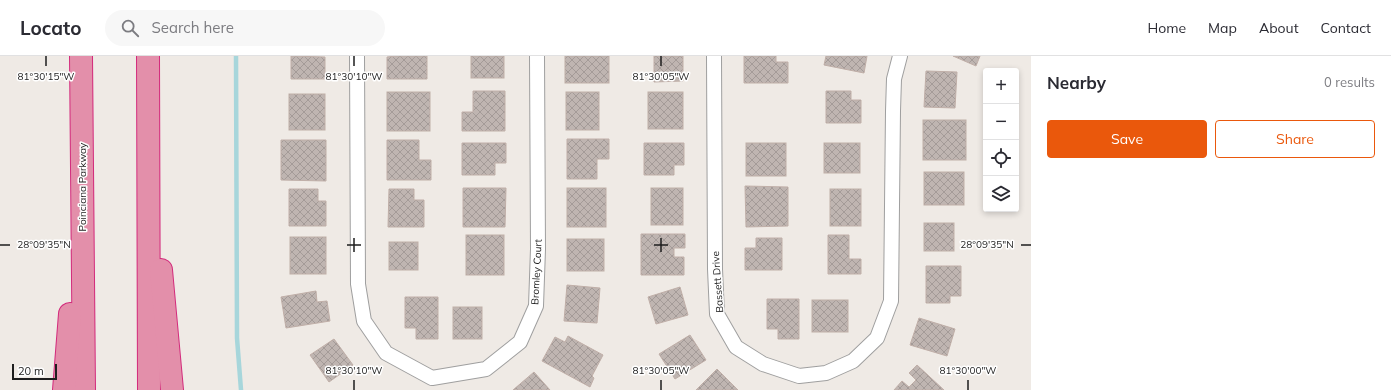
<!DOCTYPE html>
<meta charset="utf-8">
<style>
:root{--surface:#fff;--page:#f7f7f7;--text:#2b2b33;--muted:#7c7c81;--line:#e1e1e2;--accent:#ea580c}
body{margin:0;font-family:Mulish,sans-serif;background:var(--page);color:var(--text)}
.controls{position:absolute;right:12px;top:12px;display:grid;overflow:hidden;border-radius:4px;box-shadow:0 2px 6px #0003}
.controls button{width:36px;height:36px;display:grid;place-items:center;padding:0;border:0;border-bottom:1px solid var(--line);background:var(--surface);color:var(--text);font:20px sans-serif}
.scale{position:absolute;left:12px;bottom:10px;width:45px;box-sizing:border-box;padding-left:4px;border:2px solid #1e1e1e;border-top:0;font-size:11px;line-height:14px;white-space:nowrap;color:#1e1e1e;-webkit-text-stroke:3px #fff;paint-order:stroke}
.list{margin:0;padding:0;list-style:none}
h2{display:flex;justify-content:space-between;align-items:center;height:52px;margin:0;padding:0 16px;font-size:17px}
h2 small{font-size:13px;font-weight:400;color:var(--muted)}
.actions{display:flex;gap:8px;padding:12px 16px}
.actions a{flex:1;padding:9px 0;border:1px solid var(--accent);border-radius:4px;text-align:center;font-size:14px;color:var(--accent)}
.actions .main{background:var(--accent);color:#fff}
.icon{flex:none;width:22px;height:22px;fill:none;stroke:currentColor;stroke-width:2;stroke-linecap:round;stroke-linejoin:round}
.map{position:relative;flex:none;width:1031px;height:334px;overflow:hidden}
header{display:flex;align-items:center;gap:24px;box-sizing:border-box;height:56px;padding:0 20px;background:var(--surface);border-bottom:1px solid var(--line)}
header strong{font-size:19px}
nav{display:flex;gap:22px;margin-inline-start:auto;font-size:14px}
.search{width:280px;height:36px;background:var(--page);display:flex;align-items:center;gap:10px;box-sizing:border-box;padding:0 14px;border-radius:22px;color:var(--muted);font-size:15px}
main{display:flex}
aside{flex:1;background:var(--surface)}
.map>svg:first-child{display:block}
</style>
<header>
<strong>Locato</strong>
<div class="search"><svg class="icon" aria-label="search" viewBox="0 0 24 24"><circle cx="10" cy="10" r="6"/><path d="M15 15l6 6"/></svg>Search here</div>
<nav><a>Home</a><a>Map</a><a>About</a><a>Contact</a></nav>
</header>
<main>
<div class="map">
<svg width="1031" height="334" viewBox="0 0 1031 334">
<defs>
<pattern id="building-cross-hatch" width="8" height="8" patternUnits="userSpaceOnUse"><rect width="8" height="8" fill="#bfb5b1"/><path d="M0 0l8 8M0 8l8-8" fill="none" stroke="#a49b98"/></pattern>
</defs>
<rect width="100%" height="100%" fill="#efeae5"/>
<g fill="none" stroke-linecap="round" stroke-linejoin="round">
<path stroke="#a7d6db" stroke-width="4.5" d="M 236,0 L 237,282 L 241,334"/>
</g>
<g fill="url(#building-cross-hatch)" stroke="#c0afa8">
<path d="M 291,0 L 325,1 L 325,23 L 291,23 Z"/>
<path d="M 396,0 L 427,0 L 427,23 L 387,23 L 387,1 Z"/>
<rect x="471" y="0" width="33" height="22"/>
<rect x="565" y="0" width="44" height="27"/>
<path d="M 654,0 L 683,0 L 683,25 L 654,26 Z"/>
<path d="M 744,0 L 776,0 L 776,6 L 788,6 L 788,27 L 744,27 Z"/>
<path d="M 826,0 L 867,0 L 864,17 L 824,9 Z"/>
<path d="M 953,0 L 980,0 L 976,10 Z"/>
<path d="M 926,15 L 957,16 L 955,52 L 924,51 Z"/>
<path d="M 473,35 L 505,35 L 505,75 L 462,75 L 462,56 L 473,56 Z"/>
<path d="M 826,35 L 851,35 L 851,44 L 861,44 L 861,67 L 826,67 Z"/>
<rect x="387" y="36" width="43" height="39"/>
<rect x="566" y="36" width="33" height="38"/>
<rect x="648" y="36" width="35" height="37"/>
<rect x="289" y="38" width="36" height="36"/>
<rect x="923" y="64" width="43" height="40"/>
<path d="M 567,83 L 609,83 L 609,103 L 597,103 L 597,123 L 567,123 Z"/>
<path d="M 281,84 L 326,84 L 326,125 L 281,124 Z"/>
<path d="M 387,84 L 419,84 L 419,104 L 431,104 L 431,124 L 387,124 Z"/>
<path d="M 462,87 L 506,87 L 506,107 L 495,107 L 495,119 L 462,119 Z"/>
<path d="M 644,87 L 684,87 L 684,109 L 674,109 L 674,119 L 644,119 Z"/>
<rect x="746" y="87" width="40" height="33"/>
<rect x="824" y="87" width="36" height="30"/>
<rect x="924" y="116" width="40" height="33"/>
<path d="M 745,130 L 788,131 L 788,170 L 746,171 Z"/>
<path d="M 463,132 L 506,132 L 505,171 L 463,171 Z"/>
<rect x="567" y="132" width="39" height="39"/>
<rect x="651" y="132" width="32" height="37"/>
<path d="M 289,133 L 318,133 L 318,145 L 326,145 L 326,170 L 289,170 Z"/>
<path d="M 389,133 L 414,133 L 414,144 L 424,144 L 424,171 L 388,171 Z"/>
<rect x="830" y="133" width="31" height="37"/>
<rect x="924" y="167" width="30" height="28"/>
<path d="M 641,178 L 685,178 L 685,192 L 674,192 L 674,201 L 684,201 L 684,219 L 641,219 Z"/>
<rect x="466" y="179" width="38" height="40"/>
<path d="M 828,179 L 849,179 L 849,203 L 861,203 L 861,218 L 828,218 Z"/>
<rect x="290" y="181" width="36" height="37"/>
<path d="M 756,182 L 782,182 L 782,214 L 745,214 L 745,192 L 756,192 Z"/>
<rect x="567" y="183" width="37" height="32"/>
<rect x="389" y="186" width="29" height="28"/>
<path d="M 926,210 L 961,210 L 961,240 L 950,240 L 950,247 L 926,247 Z"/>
<path d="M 567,229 L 600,232 L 597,267 L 564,265 Z"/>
<path d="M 680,231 L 688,259 L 656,268 L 648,241 Z"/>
<path d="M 316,235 L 317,246 L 327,245 L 330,265 L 286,272 L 281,241 Z"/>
<path d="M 405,241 L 438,241 L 438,283 L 416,283 L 416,272 L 405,272 Z"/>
<path d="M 767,243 L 799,243 L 799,283 L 778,283 L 778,273 L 767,273 Z"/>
<rect x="812" y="244" width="36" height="32"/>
<rect x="453" y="251" width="29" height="32"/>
<path d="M 919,262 L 955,273 L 947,300 L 910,289 Z"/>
<path d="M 690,279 L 706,304 L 675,323 L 659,298 Z"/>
<path d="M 568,280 L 603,299 L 592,320 L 594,322 L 590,331 L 542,305 L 555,281 L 565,286 Z"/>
<path d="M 334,283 L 353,309 L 329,326 L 310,299 Z"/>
<path d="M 917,309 L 944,334 L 894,334 L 902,325 L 909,331 L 916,324 L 909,317 Z"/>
<path d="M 717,313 L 738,334 L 696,334 Z"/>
<path d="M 534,316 L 550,334 L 513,334 Z"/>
</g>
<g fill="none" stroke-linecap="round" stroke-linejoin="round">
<g stroke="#9f9f9f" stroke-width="16">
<g id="minor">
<path d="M 357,0 L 358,228 L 364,265 L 386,297 L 432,322 L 486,313 L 520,286 L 536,250 L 538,193 L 537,0"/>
<path d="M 714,0 L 715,213 L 717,258 L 736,291 L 763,308 L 799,320 L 826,317 L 853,305 L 877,282 L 891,245 L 893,55 L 894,23 L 900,0"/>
</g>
</g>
<g stroke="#d32b7c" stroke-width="24">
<g id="motorway">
<path d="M 81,0 L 84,334"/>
<path d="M 148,0 L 149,334"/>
<path d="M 161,214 L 172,334"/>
<path d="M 64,334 L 70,258"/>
</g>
</g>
<use href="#minor" stroke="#fff" stroke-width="14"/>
<use href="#motorway" stroke="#e38faa" stroke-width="22"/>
</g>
<path fill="none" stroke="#1e1e1e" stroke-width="1.5" d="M 46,0 L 46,10M 354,0 L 354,10M 661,0 L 661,10M 354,182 L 354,196M 661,182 L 661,196M 0,189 L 10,189M 347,189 L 361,189M 654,189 L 668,189M 1021,189 L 1031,189M 354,324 L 354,334M 661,324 L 661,334M 968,324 L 968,334"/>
<g text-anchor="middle" stroke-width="3" stroke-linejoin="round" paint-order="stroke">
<g font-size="10" fill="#1e1e1e" stroke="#fff">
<text transform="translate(82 131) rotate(-90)" y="4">Poinciana Parkway</text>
<text transform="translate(536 216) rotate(-87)" y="4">Bromley Court</text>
<text transform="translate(717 226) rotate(-94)" y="4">Bassett Drive</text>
</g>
</g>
<g font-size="10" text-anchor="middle" fill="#1e1e1e" stroke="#fff" stroke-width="3" stroke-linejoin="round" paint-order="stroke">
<text x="46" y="24">81°30'15"W</text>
<text x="354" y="24">81°30'10"W</text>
<text x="661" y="24">81°30'05"W</text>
<text x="44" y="192">28°09'35"N</text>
<text x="987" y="192">28°09'35"N</text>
<text x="354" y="318">81°30'10"W</text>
<text x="661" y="318">81°30'05"W</text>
<text x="968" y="318">81°30'00"W</text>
</g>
</svg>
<div class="controls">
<button>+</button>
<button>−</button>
<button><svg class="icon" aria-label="locate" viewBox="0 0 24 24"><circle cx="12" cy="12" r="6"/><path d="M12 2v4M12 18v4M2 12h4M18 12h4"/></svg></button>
<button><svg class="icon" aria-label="layers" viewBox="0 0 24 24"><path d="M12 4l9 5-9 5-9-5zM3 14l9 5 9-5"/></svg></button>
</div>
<div class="scale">20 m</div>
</div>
<aside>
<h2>Nearby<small>0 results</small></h2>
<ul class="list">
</ul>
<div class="actions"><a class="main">Save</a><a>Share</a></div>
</aside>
</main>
